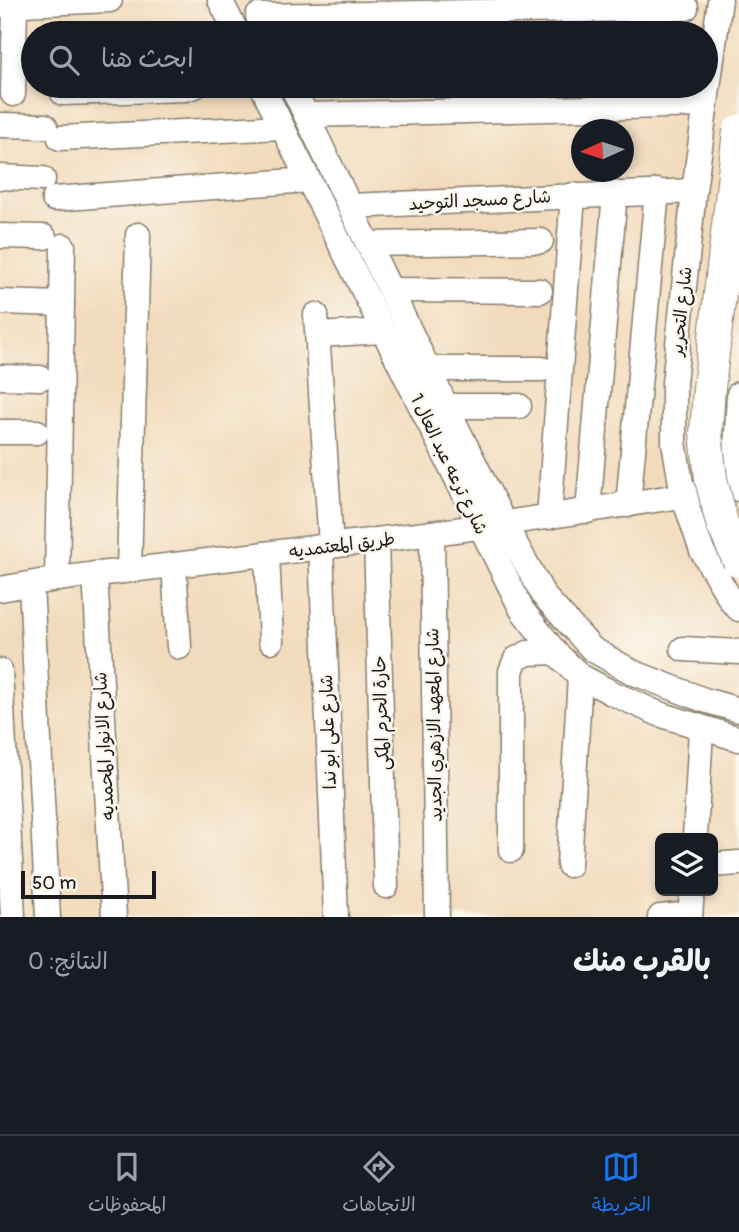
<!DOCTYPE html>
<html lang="ar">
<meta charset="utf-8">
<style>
:root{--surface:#171b24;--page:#20242c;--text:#f1f3f6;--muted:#9ea1a6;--line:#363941;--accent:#1a73e8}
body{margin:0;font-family:Pangolin,"Playpen Sans Arabic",sans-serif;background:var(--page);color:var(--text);direction:rtl}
.controls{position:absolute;right:21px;bottom:21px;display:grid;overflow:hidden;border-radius:10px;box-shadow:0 4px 10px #0003}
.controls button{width:63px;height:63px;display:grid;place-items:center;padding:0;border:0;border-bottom:2px solid var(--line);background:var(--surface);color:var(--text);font:35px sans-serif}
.compass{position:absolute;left:571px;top:119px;width:63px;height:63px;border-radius:50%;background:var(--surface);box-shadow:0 4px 10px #0003;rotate:267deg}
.scale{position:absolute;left:21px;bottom:18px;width:135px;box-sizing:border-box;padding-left:7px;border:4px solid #1c1c1c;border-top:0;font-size:19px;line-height:24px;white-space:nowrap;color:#1c1c1c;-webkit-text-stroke:5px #fbf7ec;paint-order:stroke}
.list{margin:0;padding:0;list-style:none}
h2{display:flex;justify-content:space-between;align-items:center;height:91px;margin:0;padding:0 28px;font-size:30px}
h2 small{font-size:23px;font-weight:400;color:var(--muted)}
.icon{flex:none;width:38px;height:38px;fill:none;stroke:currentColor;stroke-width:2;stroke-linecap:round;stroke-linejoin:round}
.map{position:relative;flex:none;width:739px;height:917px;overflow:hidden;direction:ltr}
.search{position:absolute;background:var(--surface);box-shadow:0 4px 10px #0003;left:21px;right:21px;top:21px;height:77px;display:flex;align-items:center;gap:18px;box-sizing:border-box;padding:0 24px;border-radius:38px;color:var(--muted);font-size:26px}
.sheet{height:217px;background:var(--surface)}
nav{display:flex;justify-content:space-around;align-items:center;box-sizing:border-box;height:98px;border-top:2px solid var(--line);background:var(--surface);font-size:19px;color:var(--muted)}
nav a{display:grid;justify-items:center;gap:4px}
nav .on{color:var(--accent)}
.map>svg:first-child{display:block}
</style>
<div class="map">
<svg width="739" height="917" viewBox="0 0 739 917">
<rect width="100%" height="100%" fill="#fbf7ec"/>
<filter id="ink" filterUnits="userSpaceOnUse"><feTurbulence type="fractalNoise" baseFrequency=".0143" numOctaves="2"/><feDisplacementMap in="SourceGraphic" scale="14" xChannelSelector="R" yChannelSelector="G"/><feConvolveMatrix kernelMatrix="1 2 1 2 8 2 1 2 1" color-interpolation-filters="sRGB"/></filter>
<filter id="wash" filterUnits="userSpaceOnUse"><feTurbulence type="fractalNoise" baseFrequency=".00686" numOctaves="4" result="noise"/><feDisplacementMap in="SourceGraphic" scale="28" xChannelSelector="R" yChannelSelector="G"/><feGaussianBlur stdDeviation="1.57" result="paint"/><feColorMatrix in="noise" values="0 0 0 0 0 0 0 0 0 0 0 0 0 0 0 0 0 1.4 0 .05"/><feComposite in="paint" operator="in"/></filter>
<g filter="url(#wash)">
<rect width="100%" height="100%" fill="#f2dbbc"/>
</g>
<g filter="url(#ink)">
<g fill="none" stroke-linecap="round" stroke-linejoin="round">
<g stroke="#877c6c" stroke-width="27">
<g id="minor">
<path d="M 220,0 L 237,33"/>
<path d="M 720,0 L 694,191 L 674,383 L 674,442 L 683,495 L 702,551 L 732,602 L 739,609"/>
<path d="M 0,5 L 110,0"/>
<path d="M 258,16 L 686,8"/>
<path d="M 262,86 L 522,610 L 555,652 L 580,676 L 612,693 L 659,714 L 739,739"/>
<path d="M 292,86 L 446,406 L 504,523 L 544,596 L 592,649 L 632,672 L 704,700 L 739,710"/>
<path d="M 63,93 L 185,89 L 195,86"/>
<path d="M 13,94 L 15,5"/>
<path d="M 306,115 L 705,105"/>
<path d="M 0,125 L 45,126"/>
<path d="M 60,138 L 282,127"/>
<path d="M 0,177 L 43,179"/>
<path d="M 54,199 L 308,180"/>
<path d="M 350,206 L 694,191"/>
<path d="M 0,236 L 44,237"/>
<path d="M 368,244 L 541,241"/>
<path d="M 390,290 L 540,291"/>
<path d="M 0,302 L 62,304"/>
<path d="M 316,315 L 331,546"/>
<path d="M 318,335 L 383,331"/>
<path d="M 428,369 L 542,369"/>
<path d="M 0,377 L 40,378"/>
<path d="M 739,394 L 736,452 L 739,478"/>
<path d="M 446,406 L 519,406"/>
<path d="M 0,432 L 37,432"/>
<path d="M 628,505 L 657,191"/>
<path d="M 588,511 L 615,193"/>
<path d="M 549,517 L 573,195"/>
<path d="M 432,533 L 437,917"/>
<path d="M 376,540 L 386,886"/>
<path d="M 321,548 L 336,917"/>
<path d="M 267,554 L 271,641"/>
<path d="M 174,565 L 179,647"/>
<path d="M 129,570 L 138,235"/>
<path d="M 95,574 L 114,917"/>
<path d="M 57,579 L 63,246"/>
<path d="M 31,584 L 48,917"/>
<path d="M 0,589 L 57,579 C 197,562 337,546 477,527 C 565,515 651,499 739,488"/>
<path d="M 683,649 L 739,652"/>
<path d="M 0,671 L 13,917"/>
<path d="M 695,838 L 701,729"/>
<path d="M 511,850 L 511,671 L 516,659 L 528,653 L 555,652"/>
<path d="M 569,865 L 580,676"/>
<path d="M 713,865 L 739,863"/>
<path d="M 660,917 L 690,914"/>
<path d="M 690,917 L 692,891"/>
</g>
</g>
<use href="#minor" stroke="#fff" stroke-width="24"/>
<g stroke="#877c6c" stroke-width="34" stroke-linecap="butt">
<path id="major-bridge" d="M 739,131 L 709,388 L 706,433 L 711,479 L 722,523 L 739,561"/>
</g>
<use href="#major-bridge" stroke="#fff" stroke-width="32"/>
</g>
</g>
<g text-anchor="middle" stroke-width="5" stroke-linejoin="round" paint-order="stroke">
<g font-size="18" fill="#1c1c1c" stroke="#fbf7ec">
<text transform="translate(480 200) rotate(-3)" y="6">شارع مسجد التوحيد</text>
<text transform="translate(681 311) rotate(-84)" y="6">شارع التحرير</text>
<text transform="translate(449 464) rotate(64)" y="6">شارع ترعه عبد العال 1</text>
<text transform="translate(342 545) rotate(-7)" y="6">طريق المعتمديه</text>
<text transform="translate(381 713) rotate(-92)" y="6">حارة الحرم المكى</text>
<text transform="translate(434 725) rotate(-91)" y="6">شارع المعهد الازهري الجديد</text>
<text transform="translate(328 732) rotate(-92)" y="6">شارع على ابو ندا</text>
<text transform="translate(104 746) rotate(-93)" y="6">شارع الانوار المحمديه</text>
</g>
</g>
</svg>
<div class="controls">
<button><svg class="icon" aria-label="layers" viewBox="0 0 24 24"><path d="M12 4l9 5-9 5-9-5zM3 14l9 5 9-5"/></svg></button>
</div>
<svg class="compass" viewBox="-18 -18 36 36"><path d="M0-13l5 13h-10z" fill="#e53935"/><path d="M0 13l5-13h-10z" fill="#9ea1a6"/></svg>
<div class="scale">50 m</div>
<div class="search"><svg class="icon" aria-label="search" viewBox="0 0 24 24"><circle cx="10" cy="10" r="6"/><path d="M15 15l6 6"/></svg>ابحث هنا</div>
</div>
<section class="sheet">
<h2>بالقرب منك<small>النتائج: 0</small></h2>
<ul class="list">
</ul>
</section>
<nav>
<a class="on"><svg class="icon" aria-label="map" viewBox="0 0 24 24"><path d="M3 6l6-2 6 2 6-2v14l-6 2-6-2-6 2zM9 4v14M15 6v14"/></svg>الخريطة</a>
<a><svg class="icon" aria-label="directions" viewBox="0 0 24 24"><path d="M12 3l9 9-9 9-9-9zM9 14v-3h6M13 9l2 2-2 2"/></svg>الاتجاهات</a>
<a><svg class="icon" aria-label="saved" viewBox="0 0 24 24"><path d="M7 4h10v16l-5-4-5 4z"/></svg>المحفوظات</a>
</nav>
